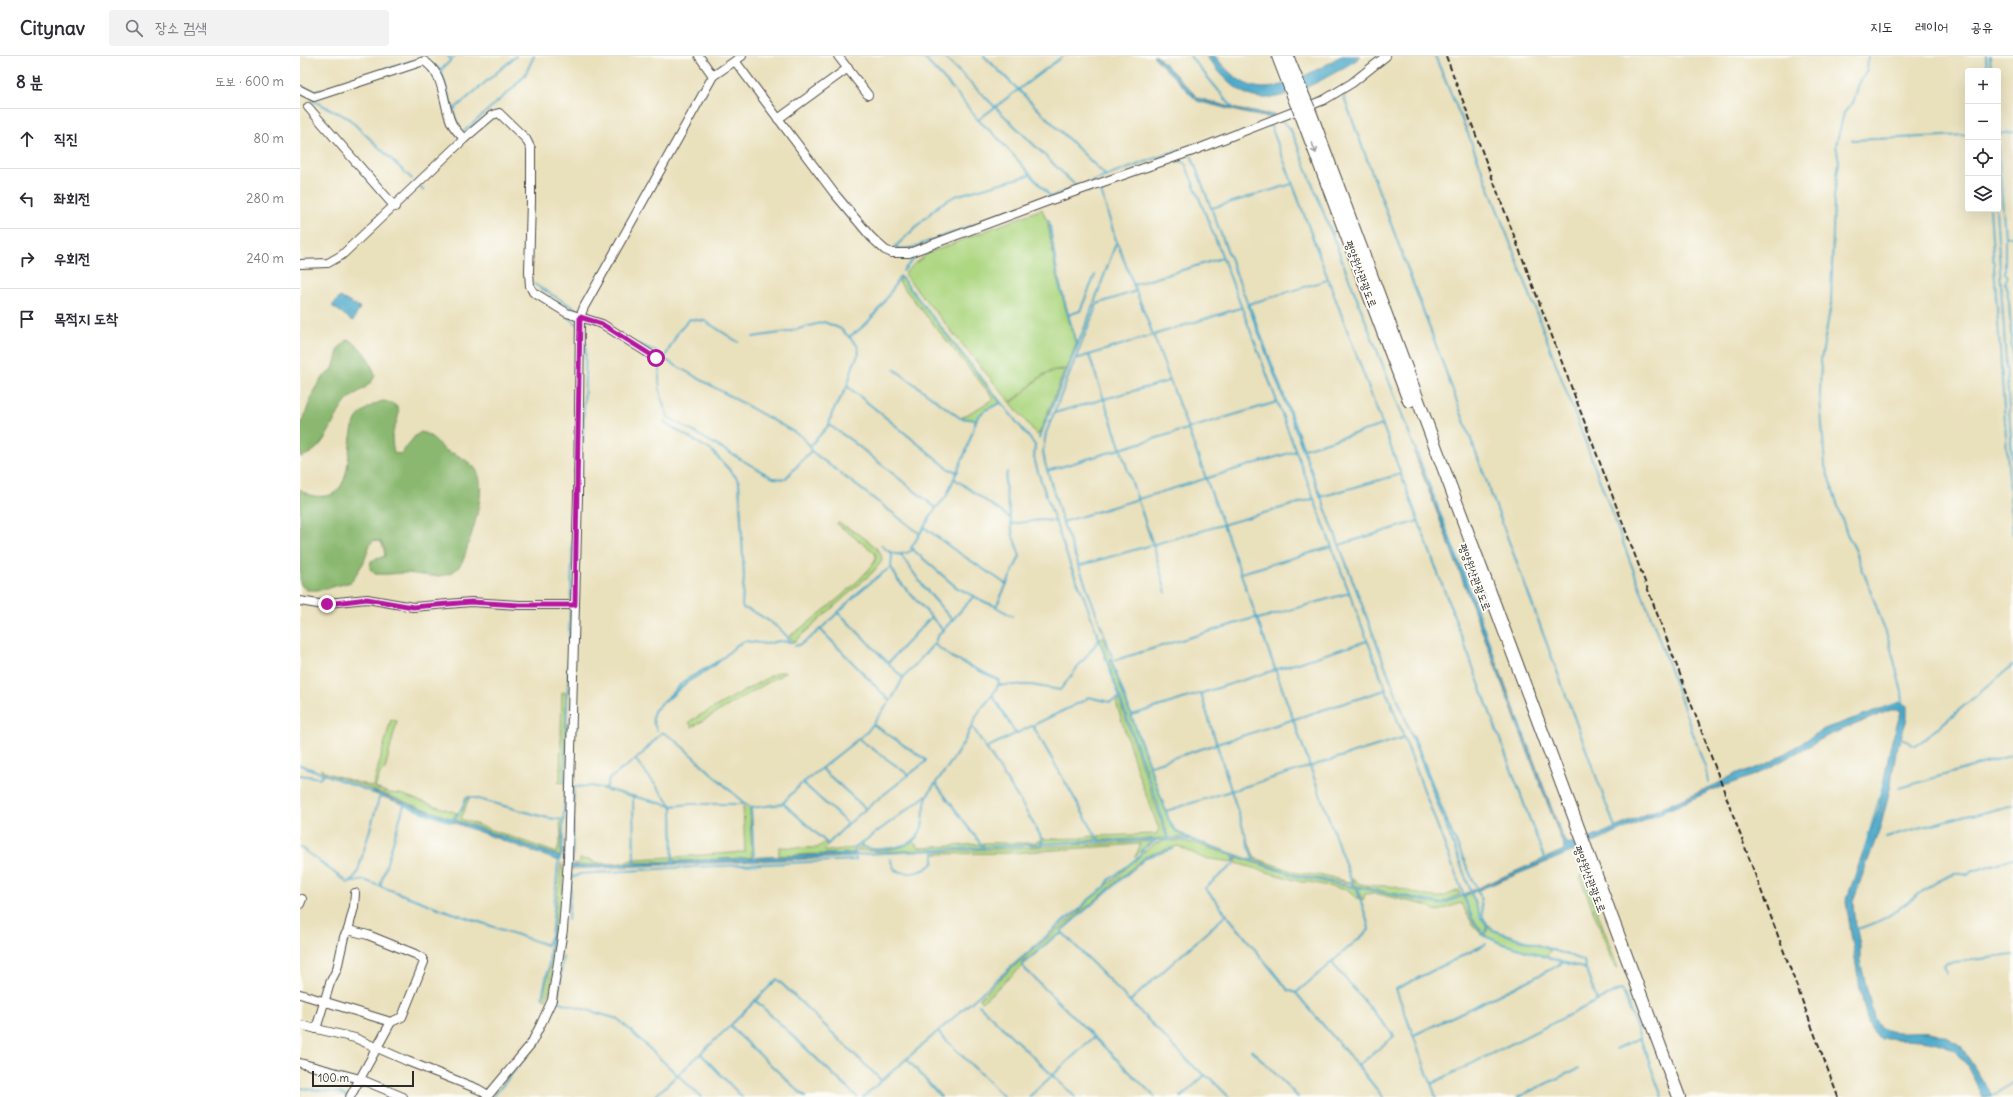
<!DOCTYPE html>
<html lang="ko">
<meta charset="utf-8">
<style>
:root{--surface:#fff;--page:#f2f2f3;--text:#2b2b33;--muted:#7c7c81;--line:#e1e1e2}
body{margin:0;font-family:Delius,"Poor Story",sans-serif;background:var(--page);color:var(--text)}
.controls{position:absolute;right:12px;top:12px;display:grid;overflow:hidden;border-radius:4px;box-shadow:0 4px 16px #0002}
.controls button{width:36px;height:36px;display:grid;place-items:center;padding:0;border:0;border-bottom:1px solid var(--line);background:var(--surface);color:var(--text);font:20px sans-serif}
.scale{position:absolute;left:12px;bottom:10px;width:102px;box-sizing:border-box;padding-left:4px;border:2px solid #2b2b2b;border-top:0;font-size:11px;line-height:14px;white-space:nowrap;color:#2b2b2b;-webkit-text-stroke:3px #fdfcf7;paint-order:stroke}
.stop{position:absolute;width:12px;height:12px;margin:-9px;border:3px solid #b5179e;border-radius:50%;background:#fff}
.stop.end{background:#b5179e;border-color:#fff;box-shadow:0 1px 4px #0008}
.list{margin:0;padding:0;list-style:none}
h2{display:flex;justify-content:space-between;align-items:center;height:52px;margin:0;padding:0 16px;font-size:17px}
h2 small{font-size:13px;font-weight:400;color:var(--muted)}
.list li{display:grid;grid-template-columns:26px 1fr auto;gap:12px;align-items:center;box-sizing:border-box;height:60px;padding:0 16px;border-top:1px solid var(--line)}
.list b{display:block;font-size:15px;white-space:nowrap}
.list em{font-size:13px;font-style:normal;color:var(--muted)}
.icon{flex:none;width:22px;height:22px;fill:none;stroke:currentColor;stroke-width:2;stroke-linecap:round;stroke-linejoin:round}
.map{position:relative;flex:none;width:1713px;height:1041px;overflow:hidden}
header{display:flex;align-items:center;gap:24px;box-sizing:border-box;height:56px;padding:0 20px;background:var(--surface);border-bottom:1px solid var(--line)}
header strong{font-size:19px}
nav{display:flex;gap:22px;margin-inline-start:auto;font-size:14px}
.search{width:280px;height:36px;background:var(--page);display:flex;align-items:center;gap:10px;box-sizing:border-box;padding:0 14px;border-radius:4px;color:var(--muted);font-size:15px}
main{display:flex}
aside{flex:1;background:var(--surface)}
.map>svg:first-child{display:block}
</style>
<header>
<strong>Citynav</strong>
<div class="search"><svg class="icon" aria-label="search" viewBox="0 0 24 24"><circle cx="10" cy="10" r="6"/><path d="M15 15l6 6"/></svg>장소 검색</div>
<nav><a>지도</a><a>레이어</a><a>공유</a></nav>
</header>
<main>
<aside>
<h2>8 분<small>도보 · 600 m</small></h2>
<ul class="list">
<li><svg class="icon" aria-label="ahead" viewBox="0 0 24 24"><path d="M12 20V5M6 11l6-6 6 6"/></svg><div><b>직진</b></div><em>80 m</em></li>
<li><svg class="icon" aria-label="left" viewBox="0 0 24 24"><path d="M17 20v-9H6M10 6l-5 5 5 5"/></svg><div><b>좌회전</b></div><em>280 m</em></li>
<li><svg class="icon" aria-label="right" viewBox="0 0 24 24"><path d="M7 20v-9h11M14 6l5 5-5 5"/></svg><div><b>우회전</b></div><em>240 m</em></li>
<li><svg class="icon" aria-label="arrive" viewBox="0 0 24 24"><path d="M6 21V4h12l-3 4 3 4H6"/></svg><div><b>목적지 도착</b></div></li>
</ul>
</aside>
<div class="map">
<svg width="1713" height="1041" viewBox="0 0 1713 1041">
<rect width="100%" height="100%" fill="#fdfcf7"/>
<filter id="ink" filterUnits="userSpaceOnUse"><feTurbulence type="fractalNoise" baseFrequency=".025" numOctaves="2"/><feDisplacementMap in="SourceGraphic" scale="8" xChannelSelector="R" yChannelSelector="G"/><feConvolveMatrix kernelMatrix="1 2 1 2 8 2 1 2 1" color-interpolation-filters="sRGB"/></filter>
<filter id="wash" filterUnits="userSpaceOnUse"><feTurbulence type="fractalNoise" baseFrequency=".012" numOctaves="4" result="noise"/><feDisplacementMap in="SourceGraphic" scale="16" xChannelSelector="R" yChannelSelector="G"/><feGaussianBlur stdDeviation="0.9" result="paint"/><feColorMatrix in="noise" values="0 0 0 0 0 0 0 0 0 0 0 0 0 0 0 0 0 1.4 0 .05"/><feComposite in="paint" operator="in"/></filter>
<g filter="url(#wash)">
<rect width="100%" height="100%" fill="#e9e0bc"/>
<g fill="#aed782" stroke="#6c8156">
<path d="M 742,153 L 746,163 L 747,163 L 757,222 L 776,289 L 766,313 C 737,313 732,333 710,346 L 604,218 L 615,207 L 629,197 Z"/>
<path d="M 601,221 L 700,347 L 685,354 L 675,364 L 661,362 L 694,343 L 599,226 Z"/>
<path d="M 765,314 L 739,378 L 737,379 L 711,347 C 732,334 736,315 765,314 Z"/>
<path d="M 538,466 C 550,474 583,489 582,505 L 573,516 L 494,586 L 489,580 C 505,571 573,517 576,502 C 576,499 575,498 574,496 L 537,468 Z"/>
<path d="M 804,582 L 811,606 L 869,764 L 875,775 L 886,781 L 869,782 L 800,583 Z"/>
<path d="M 478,616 L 486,616 L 392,671 L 389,666 L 390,665 Z"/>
<path d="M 262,636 L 266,637 L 264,727 L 257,726 L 260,723 Z"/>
<path d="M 819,644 L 867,782 L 799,784 L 798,780 L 856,778 L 859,773 L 840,723 L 816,646 Z"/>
<path d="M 91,663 L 97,665 L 85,713 L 80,717 L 75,732 L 89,737 L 100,738 L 157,757 L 152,763 L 21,715 L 21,713 L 27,717 L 73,731 Z"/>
<path d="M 169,742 L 161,763 L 257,797 L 261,779 L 260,766 L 263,766 L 260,801 L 155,764 L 165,745 Z"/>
<path d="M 443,750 L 450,754 L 452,802 L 374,805 L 374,801 L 445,796 Z"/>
<path d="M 794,780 L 796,784 L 744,788 L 741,781 L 744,783 L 782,782 Z"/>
<path d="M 947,782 L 955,802 L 997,817 L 1027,820 L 1051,827 L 994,819 L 954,803 Z"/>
<path d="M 740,784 L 742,789 L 685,791 L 682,787 L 734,787 Z"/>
<path d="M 856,785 L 848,788 L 835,801 L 840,791 L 840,788 L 711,797 L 637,798 L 636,799 L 636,796 Z"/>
<path d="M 881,785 L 895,787 L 934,800 L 933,806 L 903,802 L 878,790 L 846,800 L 762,873 L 761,878 L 755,880 L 724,906 L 721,911 L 682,946 L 679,943 C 711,912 745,883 780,855 C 783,852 785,848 787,845 C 799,835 811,827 822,816 C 833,806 844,794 857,787 C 863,784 874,785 881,785 Z"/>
<path d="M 613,786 L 620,792 L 680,788 L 683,792 L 581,796 L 557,794 L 561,790 C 576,798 599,793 613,786 Z"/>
<path d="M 524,787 L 528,789 L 524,794 L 526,795 L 554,792 L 554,797 L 479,800 L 479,791 L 517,792 Z"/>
<path d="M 372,801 L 372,805 L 335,807 L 335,803 Z"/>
<path d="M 937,801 L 994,820 L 1056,832 L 1060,845 L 1047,834 L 1009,826 L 1001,826 L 936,807 Z"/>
<path d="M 280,803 L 292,804 L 292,806 C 304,807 321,810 333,803 L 333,807 L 273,811 L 274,809 L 280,807 Z"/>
<path d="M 261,807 L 264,818 L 258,879 L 253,878 Z"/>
<path d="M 1283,817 L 1318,912 L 1315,911 L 1280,821 Z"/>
<path d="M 1052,822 C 1058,832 1079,829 1090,830 C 1104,832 1127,843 1141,841 C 1147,840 1153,836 1159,834 L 1160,838 L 1141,847 L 1054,829 Z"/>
<path d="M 1059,832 L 1140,849 L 1163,840 L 1172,864 L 1184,881 L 1174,871 L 1161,847 L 1135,856 L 1132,852 L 1129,850 L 1074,837 L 1065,838 L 1063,845 L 1060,839 Z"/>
<path d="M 1171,837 L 1181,862 L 1187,870 L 1185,879 L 1173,863 L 1164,840 Z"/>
<path d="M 1188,871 L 1192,874 L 1250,894 L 1247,901 L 1200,887 L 1186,879 Z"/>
<path d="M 253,880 L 258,880 L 251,929 L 246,944 L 243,942 L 249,916 Z"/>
</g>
<g fill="#8ab870" stroke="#5a724e">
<path d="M 48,283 C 63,292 70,303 75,320 C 69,333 54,336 46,346 C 30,365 27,395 0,401 L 0,366 L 3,365 L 13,336 L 21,323 L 33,313 L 39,292 Z"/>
<path d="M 83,345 C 110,349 94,366 92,381 C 92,386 93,392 94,397 L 101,398 L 115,380 L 121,376 C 133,379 136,387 145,394 C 149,397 155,397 159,400 C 163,402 170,407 174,411 C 191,429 170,481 164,502 C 153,528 128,519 107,517 C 96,517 86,519 75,518 L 70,513 L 71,505 L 85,500 L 84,493 L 81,486 L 73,484 L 69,491 L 64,506 L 51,526 L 21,534 L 6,534 L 0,528 L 0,433 C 9,440 15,441 26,440 C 56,436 44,382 57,362 C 63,354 73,348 83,345 Z"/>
</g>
<g fill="#4aa8c9" stroke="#3a6a7a">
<path d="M 853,0 L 857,0 L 898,42 L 941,54 L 975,59 L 971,62 L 948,58 L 897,45 Z"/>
<path d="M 906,0 L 915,0 C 951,46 975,35 1020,12 C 1027,9 1035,2 1042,0 C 1048,0 1055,0 1061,0 L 1055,5 C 1029,20 976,54 946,38 C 930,30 917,14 906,0 Z"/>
<path d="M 40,241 L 60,252 L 53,265 L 32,250 Z"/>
<path d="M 1114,396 L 1164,519 L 1261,777 L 1267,788 L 1291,782 L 1417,728 L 1437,717 L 1446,716 L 1471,706 L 1524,673 L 1600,646 L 1607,650 L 1607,663 L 1596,696 L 1590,733 L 1581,769 L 1553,845 L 1554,860 L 1560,889 L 1560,905 L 1574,962 L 1580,971 C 1594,980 1614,974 1630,976 C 1641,978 1652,984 1661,990 L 1693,1041 L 1682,1041 C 1676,1028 1670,1011 1660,1000 C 1643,980 1605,984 1580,983 L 1572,974 L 1568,966 L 1560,934 L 1546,845 L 1579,752 L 1590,691 L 1601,656 L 1600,654 L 1591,654 L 1529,679 L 1458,718 L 1415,733 L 1291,788 L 1164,840 L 1164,838 L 1264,794 L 1264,791 Z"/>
<path d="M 72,735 L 256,799 L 260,801 L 259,805 L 75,738 L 71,737 Z"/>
<path d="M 554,797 L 554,800 L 552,801 L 271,813 L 272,810 Z"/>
</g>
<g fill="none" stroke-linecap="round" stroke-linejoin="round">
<g stroke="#4aa8c9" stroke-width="2">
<path d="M 148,0 L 151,4"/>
<path d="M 622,0 L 655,35 L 678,64 L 696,80 L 750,140"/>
<path d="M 643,0 L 776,130"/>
<path d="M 684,0 L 806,120"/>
<path d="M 890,0 L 933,52"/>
<path d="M 1135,0 L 1168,78 L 1223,220 L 1354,569 L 1405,711 L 1408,726"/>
<path d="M 1568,0 L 1567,14 L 1558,30 L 1554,45 L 1544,57 L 1536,89 L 1539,106 L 1534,140 L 1531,248 L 1521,304 L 1520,341 L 1525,410 L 1547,478 L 1555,493 L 1589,585 L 1602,636 L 1603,649"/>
<path d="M 1686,0 L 1687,15"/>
<path d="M 1690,0 L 1691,15"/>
<path d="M 132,8 L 141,14 L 158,70"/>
<path d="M 141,14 L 155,0"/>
<path d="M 5,32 L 14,35 L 22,34"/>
<path d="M 26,33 L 111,5"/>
<path d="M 1042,36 L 1316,774"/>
<path d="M 12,44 L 48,62 L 112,123"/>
<path d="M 152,55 L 216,0"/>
<path d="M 678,64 L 763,0"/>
<path d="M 981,64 L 989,71 L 995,83 L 1163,516 L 1195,604"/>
<path d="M 968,70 L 971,70 L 974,78 L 1245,804"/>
<path d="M 163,76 L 212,33 L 225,19 L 234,0"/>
<path d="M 1698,78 L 1713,76"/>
<path d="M 1552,84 L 1668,79"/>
<path d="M 1698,90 L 1705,181 L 1705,217 L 1708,220 L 1705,227 L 1709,245 L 1713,311"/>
<path d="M 891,99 L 1181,862 L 1193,874 L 1280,903 L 1284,905 L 1286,913"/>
<path d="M 877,104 L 885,107 L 921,197 L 1173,864 L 1185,880 L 1200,887 L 1286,913 L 1297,945 L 1322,933 L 1362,1041"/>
<path d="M 730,119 L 655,140 L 639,149 L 595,191 L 601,193 L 611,192 L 878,94 L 885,94"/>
<path d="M 119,130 L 124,135"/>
<path d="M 800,132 L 815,181 L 857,289 L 932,493 L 1053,830"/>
<path d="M 787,136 L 809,128"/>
<path d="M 912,152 L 992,128"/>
<path d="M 1690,153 L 1713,479"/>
<path d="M 1696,153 L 1713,413"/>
<path d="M 749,164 L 758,222 L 777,290"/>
<path d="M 1705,181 L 1713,180"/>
<path d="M 603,215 L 616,200 L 632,192"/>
<path d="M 1027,224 L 949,248 L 999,380 L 1004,393 L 1083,369"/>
<path d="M 234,228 L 278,254"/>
<path d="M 833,229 L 922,202"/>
<path d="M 836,235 L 797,248 L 796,251 L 746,377 L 743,395 L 745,407 L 763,467 L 812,600 L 812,606 L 869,764 L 874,773 L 889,782"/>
<path d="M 768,259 L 780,255 L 795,219"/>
<path d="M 268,261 L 277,268"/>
<path d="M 550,280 C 570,269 589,240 600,220 L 735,389 L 734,402 L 738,416 L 771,511 L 784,541 L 858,749 L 868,784"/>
<path d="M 453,281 L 487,276 L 524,266 L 541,273 L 557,289 L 559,297 L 553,310 L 547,331 L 532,357 L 529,369 L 510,390 L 511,395 L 485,423 L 473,422 L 368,361 C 361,344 354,320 364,303 L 501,380 L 510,390"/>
<path d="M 340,288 L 357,296"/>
<path d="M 789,299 L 855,495 L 866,537"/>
<path d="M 364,303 L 378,276 L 390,263 L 405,265 L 438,286"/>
<path d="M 776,303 L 940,252"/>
<path d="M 594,313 L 660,362 L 676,364"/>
<path d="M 547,330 L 649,413 L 658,416"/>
<path d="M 754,357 L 869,325"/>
<path d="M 365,364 L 365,367 L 412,395 L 436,421 L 439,426 L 444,520 L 442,549 L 443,552 C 456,555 484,573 490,585"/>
<path d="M 529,369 L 552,385 L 636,452"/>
<path d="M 739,382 L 787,266 L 816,187"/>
<path d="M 283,386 L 286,287"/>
<path d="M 511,395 L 619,477"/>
<path d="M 747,415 L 977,346"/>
<path d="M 707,416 L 705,428 L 713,480 L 720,500 L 696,551 L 712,560"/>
<path d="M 655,423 L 710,462"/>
<path d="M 1020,441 L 1101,418"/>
<path d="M 763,466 L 996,395"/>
<path d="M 712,468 L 740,464 L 756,465"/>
<path d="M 624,471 L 653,493 L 706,528"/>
<path d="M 581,489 C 591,499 600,502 614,493"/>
<path d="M 1039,489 L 1118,465"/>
<path d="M 592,499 L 591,511 L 598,524 L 644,575"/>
<path d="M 601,499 L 623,530 L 653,565"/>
<path d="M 778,510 L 1013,443"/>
<path d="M 941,517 L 1031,491"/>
<path d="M 673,541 L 637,581 L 634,588 L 651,601 L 699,624 L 698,629"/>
<path d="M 271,546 L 274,414"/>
<path d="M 696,550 L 687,547 L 656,531 L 611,492 L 636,452 L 646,441 L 666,395 L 677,362 L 685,354 L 701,347"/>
<path d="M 538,556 L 603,622"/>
<path d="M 520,573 L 590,645"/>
<path d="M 495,590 C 508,589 547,547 559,536 C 569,527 580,519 591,511"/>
<path d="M 812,605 L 954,562 L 958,563 L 1049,537"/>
<path d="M 588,607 L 631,561"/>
<path d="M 901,638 L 953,804"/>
<path d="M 693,640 L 716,678"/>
<path d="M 365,646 L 386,627 L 415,609 L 437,589 L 445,585 L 466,588 L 479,585 L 492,586"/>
<path d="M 1585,651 L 1596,648"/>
<path d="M 832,659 L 1067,585"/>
<path d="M 1219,665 L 1224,678"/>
<path d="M 672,670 L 720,745 L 740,779 L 743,789"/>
<path d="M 733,670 L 799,785"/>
<path d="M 357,674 C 353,668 351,662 354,655 L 384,625 L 418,605"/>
<path d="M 1111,681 L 1114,681 L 1150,773 L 1180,840 L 1183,861 L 1187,868 L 1185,880"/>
<path d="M 1598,681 C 1606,682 1609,689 1616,690 L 1713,609"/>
<path d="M 559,683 L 609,719"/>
<path d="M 686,692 L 785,644 L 788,641 L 810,646 L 819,642"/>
<path d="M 335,703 L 372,750 L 373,807"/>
<path d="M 0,709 L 74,737"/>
<path d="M 851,709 L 1085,634"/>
<path d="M 522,713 L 566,753"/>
<path d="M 0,719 L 20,722 L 24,718"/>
<path d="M 265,726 L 270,552"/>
<path d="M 503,727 L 548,768"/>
<path d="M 636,728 L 684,792"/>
<path d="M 1599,732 L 1713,699"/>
<path d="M 333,741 L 334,808"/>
<path d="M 483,747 L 528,788 C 557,757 592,733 625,706 L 626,704 L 574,669"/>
<path d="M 445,748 L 451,752"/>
<path d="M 866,755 L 1102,682"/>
<path d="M 1586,781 L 1670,758 L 1675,759 L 1713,749"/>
<path d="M 562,789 C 572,797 607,792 616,782 C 627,770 621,752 628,739 C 633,728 643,719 649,709 C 656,699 663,689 668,678 C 672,671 674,663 679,656 C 686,646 694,640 698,629 L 731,629 L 760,634 L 799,584"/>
<path d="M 0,791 L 48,827 L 64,824 L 141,853 L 247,889 L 251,879 L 257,879"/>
<path d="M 873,793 L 847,801 L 761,875 L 894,1011 L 905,1019 L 881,1041"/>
<path d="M 1564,795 L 1584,726"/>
<path d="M 552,799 L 777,786 L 890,783 L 994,819 L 1142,848 L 1166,838"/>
<path d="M 936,799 L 934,808 L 905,832 L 988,934 L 996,937"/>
<path d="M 454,803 L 451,752 L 482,748 L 499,730 L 567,676 L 593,641 L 603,622 L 634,588"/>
<path d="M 590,803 L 595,814 C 607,820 625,817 634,806 L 634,795"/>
<path d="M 272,813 L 274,731 L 292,730 L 372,750 L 391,748 L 445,748 L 374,683 L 362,676 L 340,700 L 309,723 L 306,733"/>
<path d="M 272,822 L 280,818 L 372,812 L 556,804 L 555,792 L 627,739"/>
<path d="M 50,826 L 57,818 L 80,739"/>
<path d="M 80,830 L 104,749 L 150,766 L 162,753 L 166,741 L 171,741 L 248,762 L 264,764"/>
<path d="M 1058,831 C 1058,845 1068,859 1069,874 L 996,937 L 1058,1010"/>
<path d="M 268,864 L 272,819"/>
<path d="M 1556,873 C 1598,864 1618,830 1655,818 C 1659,817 1663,819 1668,818 L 1672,814 L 1677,814 L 1713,802"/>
<path d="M 762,878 L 754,881 L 725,907 L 722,909 L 724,912 L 855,1041"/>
<path d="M 1032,907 L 1094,980 L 1058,1010 L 1083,1041"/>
<path d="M 1647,917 L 1644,910 L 1647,907 L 1713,899"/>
<path d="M 242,941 L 248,914 L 258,808 L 262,798 L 265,730"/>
<path d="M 455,944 L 557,1041"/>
<path d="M 256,945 L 318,963 L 401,1041"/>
<path d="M 830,945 L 927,858"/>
<path d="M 679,949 L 775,1041"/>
<path d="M 431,970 L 439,979 L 505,1041"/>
<path d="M 638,976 L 704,1041"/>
<path d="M 1114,979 L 1232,923 L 1264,906"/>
<path d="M 1316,993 L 1340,982"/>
<path d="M 952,994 L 998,1041"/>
<path d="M 401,998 L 442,1041"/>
<path d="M 607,1003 L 641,1041"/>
<path d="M 905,1019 L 911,1023 L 929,1041"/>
<path d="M 1131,1028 L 1297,945"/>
<path d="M 0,1032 L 40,1037 L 48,1041"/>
<path d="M 1334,1040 L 1335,1041"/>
<path d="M 193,1041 C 218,1010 245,982 257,943 C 261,929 261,914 263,900"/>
<path d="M 354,1041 L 429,971 L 477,923 L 582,1025"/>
<path d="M 563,1041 L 766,863 L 779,854 L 787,845 L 805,831 L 809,824 L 840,800 L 844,792 L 857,784"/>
<path d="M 729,1041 L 794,981"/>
<path d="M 1136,1041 L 1096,933 L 1186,888"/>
<path d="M 1218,1041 L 1279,1012"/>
<path d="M 1690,1041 L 1713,1027"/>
</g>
</g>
</g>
<g filter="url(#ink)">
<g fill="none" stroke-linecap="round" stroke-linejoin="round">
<g stroke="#484641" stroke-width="10">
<g id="minor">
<path d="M 538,0 L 568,39"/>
<path d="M 435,5 L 534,137 L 571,181 L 585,194 L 592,197 L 609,197 L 751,144 L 890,96 L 1024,44 L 1052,27 L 1086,0"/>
<path d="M 413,20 L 442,0"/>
<path d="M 0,34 L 14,41 L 124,5 C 145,18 142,45 151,66 C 154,73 159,77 164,83"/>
<path d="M 8,51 L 95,151"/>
<path d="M 478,63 L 548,12"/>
<path d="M 0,208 L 28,207 L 42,199 L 164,83 L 192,59 L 199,57 L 226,83 L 231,93 L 231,145 L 229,216 L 230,230 L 233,236 L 267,257 L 302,268 L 356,302"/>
<path d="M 0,545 L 18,548 L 67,543 L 113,551 L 171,546 L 219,549 L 275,549"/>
<path d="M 0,848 L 2,843"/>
<path d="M 48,874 L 68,879 L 115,898 L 122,902 L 124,906 L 102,961 L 91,966 L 50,1041"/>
<path d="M 0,938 L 91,966"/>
<path d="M 0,969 L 55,982 L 107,1005 L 178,1033 L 188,1039"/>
<path d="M 16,973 L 30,927 L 37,913 L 44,881 L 48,874 L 54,851 L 55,837"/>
<path d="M 0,1007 L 60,1023 L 103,1041"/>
<path d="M 187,1041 L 231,988 L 241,968 L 252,944 L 263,874 L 268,803 L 278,439 L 280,261 L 284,251 L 413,20 L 399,0"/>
</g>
</g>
<g stroke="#484641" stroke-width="14">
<g id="highway">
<path d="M 978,0 L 996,47"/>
<path d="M 987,0 L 1005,44"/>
<path d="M 1009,53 L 1379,1041"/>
<path d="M 1000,56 L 1109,345"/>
</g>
</g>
<use href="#minor" stroke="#fff" stroke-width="8"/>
<use href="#highway" stroke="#fff" stroke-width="12"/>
<path stroke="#2b2b2b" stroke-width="2" stroke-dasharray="6 3" stroke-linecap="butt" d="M 1146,0 L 1420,724 L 1538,1041"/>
<g stroke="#484641" stroke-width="14" stroke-linecap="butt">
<g id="highway-bridge">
<path d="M 1005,44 L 1009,53"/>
<path d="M 996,47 L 1000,56"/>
</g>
</g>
<use href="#highway-bridge" stroke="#fff" stroke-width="12"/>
</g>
<defs><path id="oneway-shaft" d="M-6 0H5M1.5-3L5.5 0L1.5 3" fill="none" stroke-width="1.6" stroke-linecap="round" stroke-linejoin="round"/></defs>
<use stroke="#a0a0a0" href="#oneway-shaft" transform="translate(1014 92) rotate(69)"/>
</g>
<g fill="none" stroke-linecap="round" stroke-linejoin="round" filter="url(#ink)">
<path stroke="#b5179e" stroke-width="5" d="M 27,548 L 67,543 L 113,551 L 171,546 L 219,549 L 275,549 L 280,261 L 302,268 L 356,302"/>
</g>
<g text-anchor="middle" stroke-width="3.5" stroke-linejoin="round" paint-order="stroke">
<g font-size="11" fill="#2b2b2b" stroke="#fdfcf7">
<text transform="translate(1061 218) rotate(69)" y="4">평양원산관광도로</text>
<text transform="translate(1175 521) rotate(69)" y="4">평양원산관광도로</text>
<text transform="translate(1290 823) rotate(69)" y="4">평양원산관광도로</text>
</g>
</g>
</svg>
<div class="controls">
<button>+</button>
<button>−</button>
<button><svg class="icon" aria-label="locate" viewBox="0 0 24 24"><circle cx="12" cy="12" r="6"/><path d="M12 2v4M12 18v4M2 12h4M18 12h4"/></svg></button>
<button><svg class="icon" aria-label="layers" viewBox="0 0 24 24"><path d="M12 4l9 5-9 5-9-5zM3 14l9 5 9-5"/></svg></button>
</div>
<div class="scale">100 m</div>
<div class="stop" style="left:356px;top:302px"></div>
<div class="stop end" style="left:27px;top:548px"></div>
</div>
</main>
